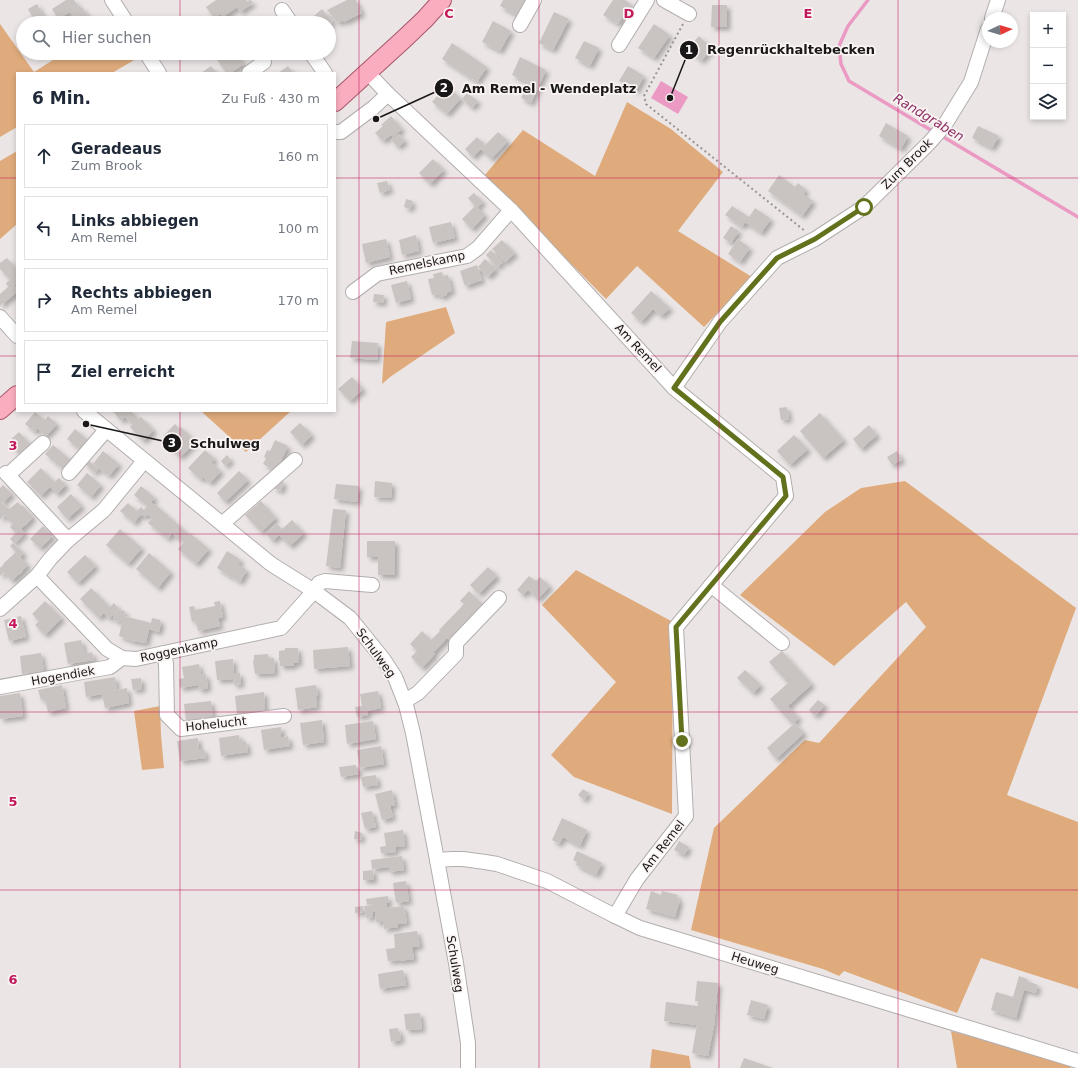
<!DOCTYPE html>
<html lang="de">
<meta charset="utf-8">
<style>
:root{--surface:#fff;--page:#f6f6f7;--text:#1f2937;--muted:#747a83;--line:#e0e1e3}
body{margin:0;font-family:"DejaVu Sans",sans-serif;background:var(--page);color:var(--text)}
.controls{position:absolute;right:12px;top:12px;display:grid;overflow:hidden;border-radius:0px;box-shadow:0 2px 6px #0003}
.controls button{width:36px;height:36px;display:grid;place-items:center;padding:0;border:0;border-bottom:1px solid var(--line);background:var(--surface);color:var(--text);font:20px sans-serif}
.compass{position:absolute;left:982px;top:12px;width:36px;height:36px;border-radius:50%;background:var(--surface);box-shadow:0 2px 6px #0003;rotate:86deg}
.stop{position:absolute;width:12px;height:12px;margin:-9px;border:3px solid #62711c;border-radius:50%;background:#fff}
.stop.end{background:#62711c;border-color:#fff;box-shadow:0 1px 4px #0008}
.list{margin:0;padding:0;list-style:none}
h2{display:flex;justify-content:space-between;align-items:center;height:52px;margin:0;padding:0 16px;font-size:17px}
h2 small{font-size:13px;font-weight:400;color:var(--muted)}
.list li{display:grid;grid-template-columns:26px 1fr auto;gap:12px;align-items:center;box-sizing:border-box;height:64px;margin:0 8px 8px;padding:0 8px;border:1px solid var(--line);border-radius:0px}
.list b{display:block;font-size:15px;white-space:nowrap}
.list p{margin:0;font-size:13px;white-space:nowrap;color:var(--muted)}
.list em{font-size:13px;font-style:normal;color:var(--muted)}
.icon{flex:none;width:22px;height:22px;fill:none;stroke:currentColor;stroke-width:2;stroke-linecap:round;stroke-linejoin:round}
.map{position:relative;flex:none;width:1078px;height:1068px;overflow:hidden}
.search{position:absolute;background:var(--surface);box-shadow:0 2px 6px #0003;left:16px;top:16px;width:320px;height:44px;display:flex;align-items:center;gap:10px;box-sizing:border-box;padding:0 14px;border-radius:22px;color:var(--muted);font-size:15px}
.panel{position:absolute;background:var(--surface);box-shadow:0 2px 6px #0003;left:16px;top:72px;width:320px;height:340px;border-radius:0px}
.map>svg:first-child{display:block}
</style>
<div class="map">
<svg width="1078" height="1068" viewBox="0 0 1078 1068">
<defs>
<filter id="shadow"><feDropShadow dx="3.5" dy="3.5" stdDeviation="2" flood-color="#0004"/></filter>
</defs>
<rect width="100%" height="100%" fill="#ebe6e5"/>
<g fill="#dfab7c">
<path d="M 0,24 L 34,72 L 64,53 L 139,53 L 141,56 L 112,73 L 17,73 L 17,127 L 0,137 Z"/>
<path d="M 627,102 L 671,129 L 723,172 L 678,231 L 752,277 L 704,327 L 637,266 L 606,299 L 484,176 L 523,130 L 595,176 Z"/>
<path d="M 17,151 L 17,224 L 0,239 L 0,161 Z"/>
<path d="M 446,307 L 455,333 L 390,377 L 382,384 L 386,322 Z"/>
<path d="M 201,411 L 291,411 L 246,452 Z"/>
<path d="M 905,481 L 1076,608 L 1007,795 L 1078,822 L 1078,989 L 981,958 L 957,1013 L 844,971 L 839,976 L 823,969 L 691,930 L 714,828 L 805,740 L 819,743 L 926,627 L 906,602 L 834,666 L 740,595 L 825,512 L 861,488 Z"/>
<path d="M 576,570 L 673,622 L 672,814 L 574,777 L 551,755 L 616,682 L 542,605 Z"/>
<path d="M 160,706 L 161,735 L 164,768 L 142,770 L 134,711 Z"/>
<path d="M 951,1031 L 1071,1064 L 1071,1068 L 957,1068 Z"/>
<path d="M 652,1049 L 689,1056 L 691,1068 L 650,1068 Z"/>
</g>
<path fill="#ea9ac3" d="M 661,81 L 688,97 L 678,114 L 651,98 Z"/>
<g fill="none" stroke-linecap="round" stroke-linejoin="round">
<g stroke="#ea9ac3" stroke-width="3.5">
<path d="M 868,0 L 848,26 L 839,46 L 841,64 L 849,81 L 934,132"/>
<path d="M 940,135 L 1078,217"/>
</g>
</g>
<g fill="#c9c4c2" filter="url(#shadow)">
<path d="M 66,0 L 74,0 L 79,7 L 78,7 L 79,9 L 82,7 L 91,21 L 88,23 L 77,23 L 70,12 L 58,19 L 52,9 Z"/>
<path d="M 216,0 L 246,0 L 247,1 L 251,0 L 253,3 L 240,12 L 237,7 L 223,17 L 220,14 L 214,18 L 206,7 Z"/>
<path d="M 347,0 L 356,0 L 362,13 L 344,22 L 343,20 L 338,23 L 327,10 Z"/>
<path d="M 503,0 L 526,0 L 518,16 L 500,6 Z"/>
<path d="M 613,0 L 625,0 L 631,4 L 618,24 L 603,15 Z"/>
<path d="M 37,4 L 47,23 L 39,23 L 36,18 L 34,20 L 28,9 Z"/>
<path d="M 712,5 L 727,5 L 727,27 L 711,27 Z"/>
<path d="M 322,9 L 333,22 L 329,26 L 329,23 L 310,23 L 308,21 Z"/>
<path d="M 554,12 L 569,19 L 553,50 L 539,43 Z"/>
<path d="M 493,21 L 511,31 L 500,51 L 482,42 Z"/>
<path d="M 654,24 L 670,35 L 654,58 L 638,48 Z"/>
<path d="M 699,36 L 712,48 L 701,61 L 687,49 Z"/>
<path d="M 584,41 L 599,48 L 590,66 L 575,58 Z"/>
<path d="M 452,43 L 487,67 L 477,82 L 442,59 Z"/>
<path d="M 223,53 L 236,53 L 244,64 L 230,73 L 226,73 L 216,58 Z"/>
<path d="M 520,57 L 546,70 L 531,103 L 521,98 L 528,83 L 512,75 Z"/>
<path d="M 211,66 L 217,73 L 201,73 Z"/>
<path d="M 288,66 L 293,73 L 278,73 Z"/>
<path d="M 628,66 L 644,76 L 636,91 L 619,81 Z"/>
<path d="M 446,86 L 461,98 L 447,114 L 432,102 Z"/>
<path d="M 467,93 L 478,101 L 472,108 L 462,99 Z"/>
<path d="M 391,116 L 402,129 L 393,137 L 391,135 L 383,141 L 375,133 L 383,126 L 381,125 Z"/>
<path d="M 886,123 L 908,136 L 901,149 L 879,136 Z"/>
<path d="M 978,126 L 999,136 L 992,148 L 972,138 Z"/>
<path d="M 498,132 L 508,141 L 491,159 L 481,149 L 473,157 L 465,149 L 477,137 L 485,145 Z"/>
<path d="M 399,134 L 405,141 L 398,147 L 391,140 Z"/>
<path d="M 433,159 L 444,170 L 430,184 L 419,173 Z"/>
<path d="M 779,175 L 795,187 L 798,183 L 806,190 L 803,194 L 813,201 L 802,216 L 768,191 Z"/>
<path d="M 387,181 L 390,190 L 380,193 L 377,183 Z"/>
<path d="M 474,193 L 483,202 L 477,207 L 485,215 L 472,229 L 462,219 L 475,206 L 468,198 Z"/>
<path d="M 406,199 L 413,201 L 410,209 L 404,207 Z"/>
<path d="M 732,206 L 749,217 L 755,208 L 771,219 L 761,233 L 745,222 L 742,227 L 725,215 Z"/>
<path d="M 451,222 L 455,238 L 433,243 L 429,227 Z"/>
<path d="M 731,226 L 739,231 L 731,243 L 723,238 Z"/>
<path d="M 416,235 L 419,251 L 402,255 L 399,240 Z"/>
<path d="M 386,239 L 390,257 L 366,263 L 362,244 Z"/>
<path d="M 738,239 L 750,248 L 740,262 L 728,254 Z"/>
<path d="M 502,240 L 515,253 L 505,262 L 492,249 Z"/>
<path d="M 491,250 L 503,262 L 497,267 L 486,255 Z"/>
<path d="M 7,258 L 17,269 L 17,283 L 14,285 L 17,289 L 17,292 L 0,306 L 0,294 L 8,287 L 6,283 L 10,280 L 0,269 L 0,263 Z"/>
<path d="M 485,259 L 496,269 L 488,277 L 478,267 Z"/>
<path d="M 477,265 L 482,280 L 465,286 L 460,271 Z"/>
<path d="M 442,272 L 443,276 L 448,275 L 452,291 L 446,293 L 447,295 L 440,297 L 439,294 L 432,295 L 428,279 L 434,278 L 433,274 Z"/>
<path d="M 407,281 L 411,299 L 396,303 L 391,285 Z"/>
<path d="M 651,291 L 670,308 L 661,316 L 653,309 L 641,322 L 631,313 Z"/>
<path d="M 374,294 L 384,295 L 383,303 L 373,302 Z"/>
<path d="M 352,341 L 378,343 L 377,360 L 350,358 Z"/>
<path d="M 352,377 L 363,389 L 350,401 L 338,389 Z"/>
<path d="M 787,407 L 789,419 L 781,420 L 779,408 Z"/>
<path d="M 113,411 L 131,411 L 138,419 L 141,417 L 154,430 L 143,441 L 130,427 L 132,425 L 125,417 L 121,421 Z"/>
<path d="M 35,412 L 45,420 L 48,416 L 57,424 L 46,436 L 37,428 L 35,432 L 25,424 Z"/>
<path d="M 820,413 L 844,440 L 823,458 L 800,431 Z"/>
<path d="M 300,423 L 312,435 L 302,445 L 290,432 Z"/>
<path d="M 175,424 L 180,429 L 181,427 L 196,442 L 180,457 L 165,442 L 167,440 L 163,436 Z"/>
<path d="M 869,425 L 877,435 L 861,449 L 853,439 Z"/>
<path d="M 75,429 L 88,440 L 84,445 L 78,460 L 74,456 L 80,450 L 67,439 Z"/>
<path d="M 19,432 L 31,445 L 20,455 L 8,442 Z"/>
<path d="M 794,435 L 808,449 L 790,465 L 777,451 Z"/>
<path d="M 275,440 L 288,446 L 276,471 L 263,464 L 266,458 L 264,457 L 267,450 L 270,451 Z"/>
<path d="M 53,445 L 71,460 L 63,469 L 45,454 Z"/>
<path d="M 205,450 L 215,459 L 211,462 L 221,471 L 210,483 L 203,477 L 201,480 L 188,468 Z"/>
<path d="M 103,451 L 119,464 L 109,476 L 93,464 Z"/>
<path d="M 897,451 L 902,460 L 892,465 L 887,457 Z"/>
<path d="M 227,455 L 231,460 L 225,466 L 221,461 Z"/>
<path d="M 87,459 L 98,469 L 95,473 L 84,463 Z"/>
<path d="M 41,468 L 54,482 L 59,478 L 66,485 L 57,494 L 50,487 L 41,496 L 27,482 Z"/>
<path d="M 239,471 L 248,480 L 225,502 L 217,493 Z"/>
<path d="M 87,473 L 101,485 L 91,497 L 77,485 Z"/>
<path d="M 277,480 L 284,482 L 281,491 L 273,488 Z"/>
<path d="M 375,481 L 392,483 L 391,498 L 374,497 Z"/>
<path d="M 336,484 L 359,486 L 357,502 L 334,499 Z"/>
<path d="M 3,485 L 12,494 L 2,503 L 9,509 L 18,502 L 21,506 L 22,505 L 33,517 L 25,526 L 25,525 L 21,529 L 25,533 L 14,543 L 10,539 L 19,530 L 18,530 L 15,532 L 10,527 L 13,524 L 4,515 L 0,520 L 0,488 Z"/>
<path d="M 141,486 L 155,498 L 151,502 L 154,505 L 155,504 L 184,530 L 190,535 L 191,534 L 209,549 L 196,564 L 178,549 L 184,542 L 178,538 L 181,534 L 177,538 L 172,533 L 168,539 L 148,523 L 156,514 L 152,518 L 147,514 L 145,517 L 141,514 L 134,523 L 120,511 L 128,503 L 137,511 L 141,507 L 144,510 L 147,506 L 134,495 Z"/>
<path d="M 71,494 L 82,506 L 67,519 L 57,507 Z"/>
<path d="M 261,501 L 276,518 L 261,532 L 245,515 Z"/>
<path d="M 333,509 L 346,510 L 340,568 L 326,566 Z"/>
<path d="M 292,520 L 304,533 L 290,546 L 279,535 L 273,541 L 266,534 L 277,524 L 282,529 Z"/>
<path d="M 43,526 L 53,536 L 40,548 L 30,539 Z"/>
<path d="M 120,529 L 142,548 L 128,564 L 106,545 Z"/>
<path d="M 367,541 L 395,541 L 395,575 L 378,575 L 378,557 L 367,557 Z"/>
<path d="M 13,543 L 24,553 L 20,557 L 28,565 L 23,570 L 23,571 L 19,575 L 18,575 L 12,581 L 4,572 L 1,576 L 0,575 L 0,568 L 4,564 L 3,564 L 16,552 L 10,546 Z"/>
<path d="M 227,551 L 241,560 L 231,577 L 217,568 Z"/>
<path d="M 149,553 L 171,572 L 158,588 L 136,569 Z"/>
<path d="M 85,555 L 96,566 L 78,583 L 67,572 Z"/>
<path d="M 239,565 L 247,570 L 240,582 L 232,577 Z"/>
<path d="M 488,567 L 497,576 L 479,594 L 470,585 Z"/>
<path d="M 529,576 L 536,581 L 540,577 L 550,586 L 538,599 L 528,590 L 523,595 L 517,590 Z"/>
<path d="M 91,588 L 110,607 L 114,603 L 119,609 L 109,619 L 104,613 L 99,618 L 80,599 Z"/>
<path d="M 469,591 L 486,607 L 452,643 L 447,638 L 433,653 L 435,654 L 422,668 L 411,657 L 417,651 L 410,644 L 422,631 L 431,640 L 440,631 L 439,630 L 464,604 L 460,601 Z"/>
<path d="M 45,601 L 62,618 L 45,635 L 35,625 L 39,621 L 32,614 Z"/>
<path d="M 220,601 L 223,617 L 218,618 L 220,626 L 198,631 L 196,621 L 192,622 L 189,607 L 194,606 L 195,610 L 215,606 L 214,602 Z"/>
<path d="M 119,610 L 125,611 L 124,616 L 151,623 L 152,618 L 160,620 L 161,623 L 159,632 L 149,629 L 146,643 L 132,641 L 119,636 L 122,622 L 113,620 L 114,615 Z"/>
<path d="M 21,616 L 26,637 L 9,641 L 4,620 Z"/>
<path d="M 81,640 L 85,654 L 92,652 L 94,660 L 68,664 L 64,643 Z"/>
<path d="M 348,647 L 350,666 L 314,669 L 313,650 Z"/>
<path d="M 285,648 L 298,648 L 299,663 L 293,663 L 294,666 L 280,666 L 280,661 L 279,660 L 279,651 L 285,650 Z"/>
<path d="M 782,651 L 812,684 L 788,706 L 799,718 L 792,724 L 770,699 L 788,683 L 769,662 Z"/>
<path d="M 41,653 L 44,671 L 22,674 L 20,656 Z"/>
<path d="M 268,654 L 268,658 L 274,658 L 275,673 L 255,674 L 253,661 L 254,659 L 254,655 Z"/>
<path d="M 233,659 L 234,673 L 240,673 L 241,684 L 234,685 L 233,679 L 217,680 L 215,661 Z"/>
<path d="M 199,664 L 201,675 L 206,674 L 208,688 L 199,690 L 198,685 L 180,688 L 179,679 L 184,678 L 182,667 Z"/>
<path d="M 745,670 L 761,685 L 753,693 L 737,678 Z"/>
<path d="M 115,677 L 117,690 L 127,688 L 129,703 L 105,708 L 102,694 L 86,697 L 84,682 Z"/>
<path d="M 141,678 L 142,689 L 133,690 L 131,679 Z"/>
<path d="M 62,685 L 66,708 L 48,712 L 45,699 L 41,700 L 38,690 Z"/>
<path d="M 316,685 L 318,696 L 316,696 L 317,707 L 298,710 L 295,688 Z"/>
<path d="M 378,691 L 381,708 L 367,711 L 368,715 L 357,717 L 355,707 L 362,706 L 360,694 Z"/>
<path d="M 264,692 L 265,710 L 237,714 L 235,696 Z"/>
<path d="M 20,693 L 23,716 L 0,719 L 0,696 Z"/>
<path d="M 818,700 L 825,705 L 815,716 L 809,710 Z"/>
<path d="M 211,701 L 213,718 L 186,721 L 184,704 Z"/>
<path d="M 322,720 L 324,742 L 303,745 L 300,723 Z"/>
<path d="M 373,721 L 376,739 L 347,744 L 345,725 Z"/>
<path d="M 795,723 L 804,733 L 776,759 L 767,748 Z"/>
<path d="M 281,727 L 282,734 L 281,734 L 281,738 L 288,736 L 290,746 L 264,750 L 261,730 Z"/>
<path d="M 239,735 L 240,742 L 246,741 L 248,752 L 221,756 L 219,738 Z"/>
<path d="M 198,738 L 199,749 L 204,749 L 206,758 L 180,761 L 177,741 Z"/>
<path d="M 381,746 L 384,764 L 360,768 L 357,750 Z"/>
<path d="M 356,765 L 356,768 L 358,767 L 359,774 L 341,777 L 339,767 Z"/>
<path d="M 376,775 L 378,785 L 363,787 L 361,777 Z"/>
<path d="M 583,789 L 589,793 L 584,800 L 578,795 Z"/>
<path d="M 392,790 L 395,805 L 390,806 L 393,817 L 382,820 L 375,794 Z"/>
<path d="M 372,811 L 376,827 L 365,829 L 361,813 Z"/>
<path d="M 562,818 L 587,830 L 580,846 L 563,837 L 559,844 L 552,840 Z"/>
<path d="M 403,830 L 405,846 L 395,847 L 396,852 L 381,853 L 380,847 L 386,846 L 384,833 Z"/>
<path d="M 355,831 L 362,833 L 361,840 L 354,839 Z"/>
<path d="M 679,841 L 689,847 L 684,855 L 674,850 Z"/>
<path d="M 577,851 L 602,863 L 596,875 L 576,865 L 577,862 L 573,860 Z"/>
<path d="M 402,856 L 404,870 L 389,872 L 389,867 L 372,869 L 371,860 Z"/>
<path d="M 373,870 L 374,880 L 363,880 L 363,871 Z"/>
<path d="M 406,881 L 409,901 L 396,903 L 393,883 Z"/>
<path d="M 651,891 L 661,895 L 662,891 L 678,895 L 677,899 L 680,900 L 675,917 L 646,909 Z"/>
<path d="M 388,896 L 389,903 L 386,903 L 387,908 L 404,906 L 407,923 L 398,924 L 398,927 L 384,929 L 383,922 L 376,922 L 375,912 L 373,912 L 373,917 L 366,918 L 364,906 L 374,905 L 373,904 L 367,905 L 366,899 Z"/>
<path d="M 363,906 L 363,912 L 355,913 L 355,907 Z"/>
<path d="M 417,931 L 420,946 L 412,947 L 414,959 L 399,961 L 399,960 L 388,961 L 386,949 L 395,948 L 394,934 Z"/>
<path d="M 403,970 L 406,985 L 380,989 L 378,974 Z"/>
<path d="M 1019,976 L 1027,979 L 1027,981 L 1038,985 L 1036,993 L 1024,990 L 1016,1018 L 991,1010 L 996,992 L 1013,997 Z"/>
<path d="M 697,981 L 718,983 L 714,1026 L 708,1056 L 692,1053 L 697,1025 L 664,1021 L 666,1002 L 698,1006 L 698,1001 L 695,1001 Z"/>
<path d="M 751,1000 L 768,1005 L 764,1019 L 747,1015 Z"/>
<path d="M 420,1013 L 422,1029 L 406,1030 L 404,1014 Z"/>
<path d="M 398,1028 L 398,1032 L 400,1031 L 401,1040 L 391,1042 L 389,1029 Z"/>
<path d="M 744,1058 L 773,1068 L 740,1068 Z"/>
</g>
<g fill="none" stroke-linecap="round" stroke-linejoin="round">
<g stroke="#b3aeae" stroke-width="16">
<g id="minor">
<path d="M 112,0 L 127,23"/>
<path d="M 664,0 L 689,14"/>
<path d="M 282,10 L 291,23"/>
<path d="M 992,18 L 998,0"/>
<path d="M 520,25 L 534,0"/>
<path d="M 619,45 L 647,0"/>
<path d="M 146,53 L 159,73"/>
<path d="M 311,53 L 325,73"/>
<path d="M 249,73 L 264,62"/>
<path d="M 368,73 L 388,94 L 511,210 L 674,388 L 783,477 L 786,496 L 676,627 L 686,816 L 637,879 L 615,916"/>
<path d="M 335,132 L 341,132 L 373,108 L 388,94"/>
<path d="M 353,292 L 377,274 L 467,256 L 478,248 L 511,210"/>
<path d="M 0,317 L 17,336"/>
<path d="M 674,388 L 720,322 L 777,258 L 815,239 L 864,207 L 930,142 L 944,126 L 971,82 L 988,29"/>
<path d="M 84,411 L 271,564 L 314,591 L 350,618 L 384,660 L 395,677 L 406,705 L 413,733 L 437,860 L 456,963 L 468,1043 L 468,1068"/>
<path d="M 6,473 L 68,540"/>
<path d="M 69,473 L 106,430"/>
<path d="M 8,475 L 43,443"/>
<path d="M 222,524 L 295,460"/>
<path d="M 37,576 L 50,559 L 68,540 L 104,510 L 144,461"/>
<path d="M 711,585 L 782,643"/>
<path d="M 0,609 L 37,576 L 107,649 L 122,658 L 136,659 L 281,628 L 314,591 L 319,583 L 325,581 L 372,585"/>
<path d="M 164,653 L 166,664 L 167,715 L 181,729 L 284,716"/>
<path d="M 0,687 L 110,667 L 122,658"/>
<path d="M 405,701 L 418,693 L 456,654 L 456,643 L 499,598"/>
<path d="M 437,860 L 452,859 L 463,859 L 485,862 L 497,864 L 547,881 L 615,916 L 640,928 L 1078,1061"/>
</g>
</g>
<g stroke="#a95569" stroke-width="20">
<g id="major">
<path d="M 335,102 L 404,39 L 425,19 L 442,0"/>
<path d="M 0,410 L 17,395"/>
</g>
</g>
<path stroke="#989594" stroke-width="2" stroke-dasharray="2 3" stroke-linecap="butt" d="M 683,24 L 644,96 L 646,104 L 805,231"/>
<use href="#minor" stroke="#fff" stroke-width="14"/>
<use href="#major" stroke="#faadbf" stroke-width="18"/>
</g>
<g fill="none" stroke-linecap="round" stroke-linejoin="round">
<path stroke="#62711c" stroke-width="5" d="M 682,741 L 676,627 L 786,496 L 783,477 L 674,388 L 720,322 L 777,258 L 815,239 L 864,207"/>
</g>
<path fill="none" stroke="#c2185b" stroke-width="1" stroke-opacity="0.55" d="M 180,0 L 180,23M 359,0 L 359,1068M 539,0 L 539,1068M 719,0 L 719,1068M 898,0 L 898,1068M 180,53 L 180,73M 0,178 L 17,178M 335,178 L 1078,178M 0,356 L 17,356M 335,356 L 1078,356M 180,411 L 180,1068M 0,534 L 1078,534M 0,712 L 1078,712M 0,890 L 1078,890"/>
<g text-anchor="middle" stroke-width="3.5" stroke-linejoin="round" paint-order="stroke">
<g font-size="12" fill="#191717" stroke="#f9f3f2">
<text transform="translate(907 164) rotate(-45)" y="4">Zum Brook</text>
<text transform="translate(427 263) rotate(-12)" y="4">Remelskamp</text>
<text transform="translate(638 348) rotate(47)" y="4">Am Remel</text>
<text transform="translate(179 650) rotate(-12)" y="4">Roggenkamp</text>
<text transform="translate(376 653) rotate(54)" y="4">Schulweg</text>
<text transform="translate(63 676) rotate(-10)" y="4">Hogendiek</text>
<text transform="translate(216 724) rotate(-6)" y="4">Hohelucht</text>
<text transform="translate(663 846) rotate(-52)" y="4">Am Remel</text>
<text transform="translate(755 963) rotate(17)" y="4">Heuweg</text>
<text transform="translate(455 964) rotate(81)" y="4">Schulweg</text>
</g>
<g font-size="13" font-style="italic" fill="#8b2f64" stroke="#f9f3f2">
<text transform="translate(929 117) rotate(31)" y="5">Randgraben</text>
</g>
</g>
<g font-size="13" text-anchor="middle" font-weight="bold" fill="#c2185b" stroke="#f9f3f2" stroke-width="3.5" stroke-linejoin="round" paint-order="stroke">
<text x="449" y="18">C</text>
<text x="629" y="18">D</text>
<text x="808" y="18">E</text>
<text x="13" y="450">3</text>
<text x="13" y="628">4</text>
<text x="13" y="806">5</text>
<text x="13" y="984">6</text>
</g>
<path fill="none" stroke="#191717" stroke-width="1.5" d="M670 98L689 50M376 119L444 88M86 424L172 443"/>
<g fill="#191717" stroke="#f9f3f2" stroke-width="1.5">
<circle cx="670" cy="98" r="4"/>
<circle cx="376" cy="119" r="4"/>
<circle cx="86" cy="424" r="4"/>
<circle cx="689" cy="50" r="10"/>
<circle cx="444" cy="88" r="10"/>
<circle cx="172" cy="443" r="10"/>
</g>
<g font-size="12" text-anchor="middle" font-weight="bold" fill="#fff">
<text x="689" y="54">1</text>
<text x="444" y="92">2</text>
<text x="172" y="447">3</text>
</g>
<g font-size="13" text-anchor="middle" font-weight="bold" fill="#191717" stroke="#f9f3f2" stroke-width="3.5" stroke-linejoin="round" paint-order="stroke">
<text x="791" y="54">Regenrückhaltebecken</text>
<text x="549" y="93">Am Remel - Wendeplatz</text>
<text x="225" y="448">Schulweg</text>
</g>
</svg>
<div class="controls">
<button>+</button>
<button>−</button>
<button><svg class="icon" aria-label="layers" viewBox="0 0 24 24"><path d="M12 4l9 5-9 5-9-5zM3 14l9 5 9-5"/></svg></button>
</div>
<svg class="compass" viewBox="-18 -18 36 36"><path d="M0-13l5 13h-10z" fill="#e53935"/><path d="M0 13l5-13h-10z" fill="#747a83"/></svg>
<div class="stop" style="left:864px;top:207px"></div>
<div class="stop end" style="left:682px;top:741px"></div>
<div class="search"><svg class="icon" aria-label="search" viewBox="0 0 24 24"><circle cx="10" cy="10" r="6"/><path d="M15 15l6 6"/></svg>Hier suchen</div>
<section class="panel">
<h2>6 Min.<small>Zu Fuß · 430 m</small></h2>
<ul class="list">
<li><svg class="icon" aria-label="ahead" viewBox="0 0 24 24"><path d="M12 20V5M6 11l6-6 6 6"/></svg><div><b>Geradeaus</b><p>Zum Brook</p></div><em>160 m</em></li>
<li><svg class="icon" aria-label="left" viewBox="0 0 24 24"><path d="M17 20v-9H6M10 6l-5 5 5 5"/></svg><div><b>Links abbiegen</b><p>Am Remel</p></div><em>100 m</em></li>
<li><svg class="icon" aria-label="right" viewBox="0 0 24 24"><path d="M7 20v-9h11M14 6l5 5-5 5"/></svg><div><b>Rechts abbiegen</b><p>Am Remel</p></div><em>170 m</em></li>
<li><svg class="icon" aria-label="arrive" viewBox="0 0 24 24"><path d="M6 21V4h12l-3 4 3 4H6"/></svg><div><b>Ziel erreicht</b></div></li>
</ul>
</section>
</div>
